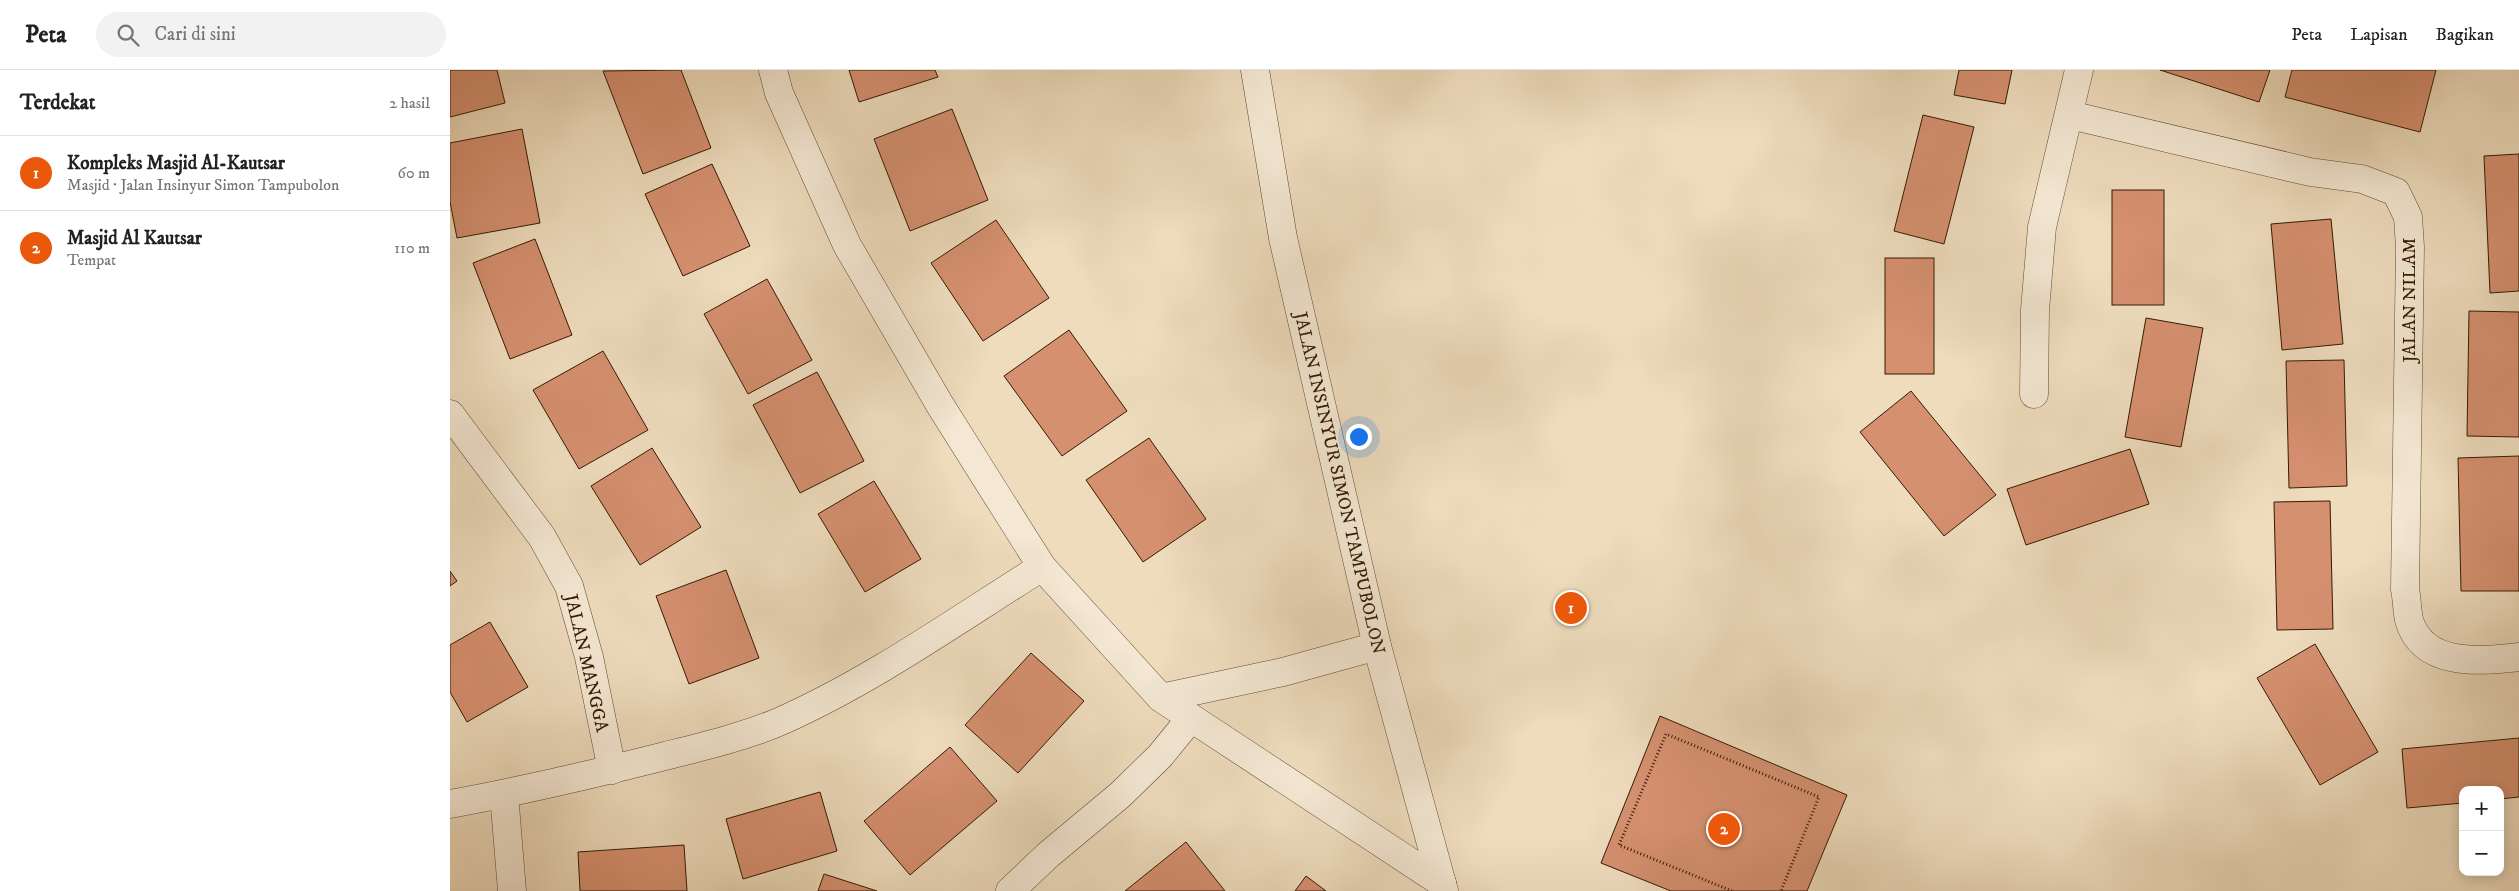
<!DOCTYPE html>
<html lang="id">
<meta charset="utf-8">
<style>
:root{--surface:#fff;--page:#f2f2f2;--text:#222;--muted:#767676;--line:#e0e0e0;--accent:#ea580c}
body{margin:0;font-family:"IM FELL DW Pica",serif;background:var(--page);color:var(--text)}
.controls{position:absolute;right:15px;bottom:15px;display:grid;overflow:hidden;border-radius:10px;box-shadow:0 2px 12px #0003}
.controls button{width:45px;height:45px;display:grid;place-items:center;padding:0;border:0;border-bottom:1px solid var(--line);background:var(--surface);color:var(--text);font:25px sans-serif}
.you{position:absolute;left:908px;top:366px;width:18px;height:18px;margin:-12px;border:4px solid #fff;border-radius:50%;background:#1a73e8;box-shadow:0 0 0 8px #1a73e833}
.badge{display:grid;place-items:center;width:32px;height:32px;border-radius:50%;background:var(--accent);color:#fff;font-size:16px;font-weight:700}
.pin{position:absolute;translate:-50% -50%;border:2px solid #fff;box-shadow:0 1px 5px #0006}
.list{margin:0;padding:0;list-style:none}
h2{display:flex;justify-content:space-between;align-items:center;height:65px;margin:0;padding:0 20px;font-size:21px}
h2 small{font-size:16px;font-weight:400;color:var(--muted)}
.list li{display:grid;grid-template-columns:32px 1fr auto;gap:15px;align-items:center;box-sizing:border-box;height:75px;padding:0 20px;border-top:1px solid var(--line)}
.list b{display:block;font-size:19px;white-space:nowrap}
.list p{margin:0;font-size:16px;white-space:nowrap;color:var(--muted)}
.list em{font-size:16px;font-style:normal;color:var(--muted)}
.icon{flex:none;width:28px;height:28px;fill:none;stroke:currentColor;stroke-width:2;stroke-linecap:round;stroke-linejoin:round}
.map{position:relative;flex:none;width:2069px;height:821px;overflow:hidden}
header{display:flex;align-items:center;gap:30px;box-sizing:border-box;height:70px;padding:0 25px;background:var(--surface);border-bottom:1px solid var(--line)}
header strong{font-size:24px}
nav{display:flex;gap:28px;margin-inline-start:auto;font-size:18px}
.search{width:350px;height:45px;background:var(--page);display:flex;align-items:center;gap:12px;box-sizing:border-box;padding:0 18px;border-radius:28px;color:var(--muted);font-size:19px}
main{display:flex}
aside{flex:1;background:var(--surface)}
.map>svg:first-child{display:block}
</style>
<header>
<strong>Peta</strong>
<div class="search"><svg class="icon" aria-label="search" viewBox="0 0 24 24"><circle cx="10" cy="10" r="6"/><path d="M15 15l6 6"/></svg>Cari di sini</div>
<nav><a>Peta</a><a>Lapisan</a><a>Bagikan</a></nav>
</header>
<main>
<aside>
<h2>Terdekat<small>2 hasil</small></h2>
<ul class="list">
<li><span class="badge">1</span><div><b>Kompleks Masjid Al-Kautsar</b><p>Masjid · Jalan Insinyur Simon Tampubolon</p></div><em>60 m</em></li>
<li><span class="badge">2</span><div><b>Masjid Al Kautsar</b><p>Tempat</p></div><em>110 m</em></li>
</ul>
</aside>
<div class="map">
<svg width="2069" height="821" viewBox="0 0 2069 821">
<rect width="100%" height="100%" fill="#eedcbd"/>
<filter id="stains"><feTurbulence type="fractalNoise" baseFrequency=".004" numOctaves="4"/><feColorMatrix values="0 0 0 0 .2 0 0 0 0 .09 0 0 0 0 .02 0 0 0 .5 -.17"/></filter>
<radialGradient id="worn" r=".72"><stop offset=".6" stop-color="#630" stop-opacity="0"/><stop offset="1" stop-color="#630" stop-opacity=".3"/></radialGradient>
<g fill="#d59070" stroke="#351a02">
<path d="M 0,0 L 47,0 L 55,33 L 0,47 Z"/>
<path d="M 231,0 L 261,78 L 193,104 L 153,1 Z"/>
<path d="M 399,0 L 485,0 L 488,7 L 409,32 Z"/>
<path d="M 1509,0 L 1562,0 L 1555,34 L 1504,25 Z"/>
<path d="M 1710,0 L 1820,0 L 1809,32 Z"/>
<path d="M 1842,0 L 1986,0 L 1970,62 L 1835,27 Z"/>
<path d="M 502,39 L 538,130 L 460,161 L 424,69 Z"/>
<path d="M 1473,45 L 1524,57 L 1494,174 L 1444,161 Z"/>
<path d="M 72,59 L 90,153 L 7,168 L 0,132 L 0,73 Z"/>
<path d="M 2069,84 L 2069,221 L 2040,223 L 2034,86 Z"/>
<path d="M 262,94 L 300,176 L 233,206 L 195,124 Z"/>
<rect x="1662" y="120" width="52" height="115"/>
<path d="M 1881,149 L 1893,274 L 1832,280 L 1821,154 Z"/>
<path d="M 546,150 L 599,228 L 533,271 L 481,193 Z"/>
<path d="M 85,169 L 122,265 L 60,289 L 23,193 Z"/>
<rect x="1435" y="188" width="49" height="116"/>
<path d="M 317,209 L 362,290 L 298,324 L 254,244 Z"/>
<path d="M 2019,241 L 2069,242 L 2069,367 L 2017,366 Z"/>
<path d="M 1696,248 L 1753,258 L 1731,377 L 1675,367 Z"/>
<path d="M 619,260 L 677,341 L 612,386 L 554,306 Z"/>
<path d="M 153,281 L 198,360 L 129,399 L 83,320 Z"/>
<path d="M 1894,290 L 1897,416 L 1839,418 L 1836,291 Z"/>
<path d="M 367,302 L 414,391 L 350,423 L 303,335 Z"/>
<path d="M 1461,321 L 1546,425 L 1494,466 L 1410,362 Z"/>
<path d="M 699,368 L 756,449 L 693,492 L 636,410 Z"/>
<path d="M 202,378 L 251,457 L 190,495 L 141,416 Z"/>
<path d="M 1680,379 L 1699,434 L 1576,475 L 1557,419 Z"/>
<path d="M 2069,386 L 2069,521 L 2011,521 L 2008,388 Z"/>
<path d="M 424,411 L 471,489 L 415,522 L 368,444 Z"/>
<path d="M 1880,431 L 1883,559 L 1827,560 L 1824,432 Z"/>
<path d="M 276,500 L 309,588 L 239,614 L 206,526 Z"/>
<path d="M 0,501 L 7,511 L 0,516 Z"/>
<path d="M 40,552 L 78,617 L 17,652 L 0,622 L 0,575 Z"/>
<path d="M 1865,574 L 1928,682 L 1870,715 L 1807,608 Z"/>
<path d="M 581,583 L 634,631 L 568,703 L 515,655 Z"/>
<path d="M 1210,646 L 1397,725 L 1357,821 L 1221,821 L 1151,793 Z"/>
<path d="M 2069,668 L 2069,727 L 2050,729 L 2050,720 L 2013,720 L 2013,733 L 1957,738 L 1952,679 Z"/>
<path d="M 500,677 L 547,731 L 460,805 L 414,751 Z"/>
<path d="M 370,722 L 387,781 L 293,809 L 276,749 Z"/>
<path d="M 736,772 L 775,821 L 675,821 Z"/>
<path d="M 234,775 L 237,821 L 130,821 L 128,782 Z"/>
<path d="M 374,804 L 427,821 L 368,821 Z"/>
<path d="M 856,806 L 876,821 L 845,821 Z"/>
</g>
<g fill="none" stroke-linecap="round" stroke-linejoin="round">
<g stroke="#634a31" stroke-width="29">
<g id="minor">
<path d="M 323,0 L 329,23 L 397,175 L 490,335 L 592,497 L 711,628 L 992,813"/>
<path d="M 805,0 L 833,168 L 927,576 L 994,821"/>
<path d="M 1620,45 L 1860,102 L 1912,109 L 1946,122 L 1958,147 L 1960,177 L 1955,519 C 1957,529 1957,540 1959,550 C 1973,598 2031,591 2069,587"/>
<path d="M 1584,324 L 1585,240 L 1592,157 L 1629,0"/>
<path d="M 0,344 L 92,467 L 119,516 L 139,587 L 162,700"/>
<path d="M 711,628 L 833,602 L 927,576"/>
<path d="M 54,724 L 62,821"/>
<path d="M 0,734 C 72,721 144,704 215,686 C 251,677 297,666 331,651 C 423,610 507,550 592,497"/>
<path d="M 560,821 L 598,785 L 670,725 L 710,686 L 741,648"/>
</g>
</g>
<path stroke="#351a02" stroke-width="3" stroke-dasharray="1 2.5" stroke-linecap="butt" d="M 1282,821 L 1169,775 L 1216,664 L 1369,727 L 1331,821"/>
<use href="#minor" stroke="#f4e8d4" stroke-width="28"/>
</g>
<g text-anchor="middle" stroke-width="4" stroke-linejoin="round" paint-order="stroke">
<g font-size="18" fill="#351a02" stroke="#f4e8d4">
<text transform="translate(1959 230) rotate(-90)" y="6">JALAN NILAM</text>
<text transform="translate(890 413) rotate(77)" y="6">JALAN INSINYUR SIMON TAMPUBOLON</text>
<text transform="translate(137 593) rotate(77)" y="6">JALAN MANGGA</text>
</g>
</g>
<rect width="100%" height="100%" filter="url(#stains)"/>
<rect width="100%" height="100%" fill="url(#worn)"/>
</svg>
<div class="controls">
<button>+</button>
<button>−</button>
</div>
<div class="you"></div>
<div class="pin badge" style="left:1121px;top:538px">1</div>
<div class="pin badge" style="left:1274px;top:759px">2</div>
</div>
</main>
